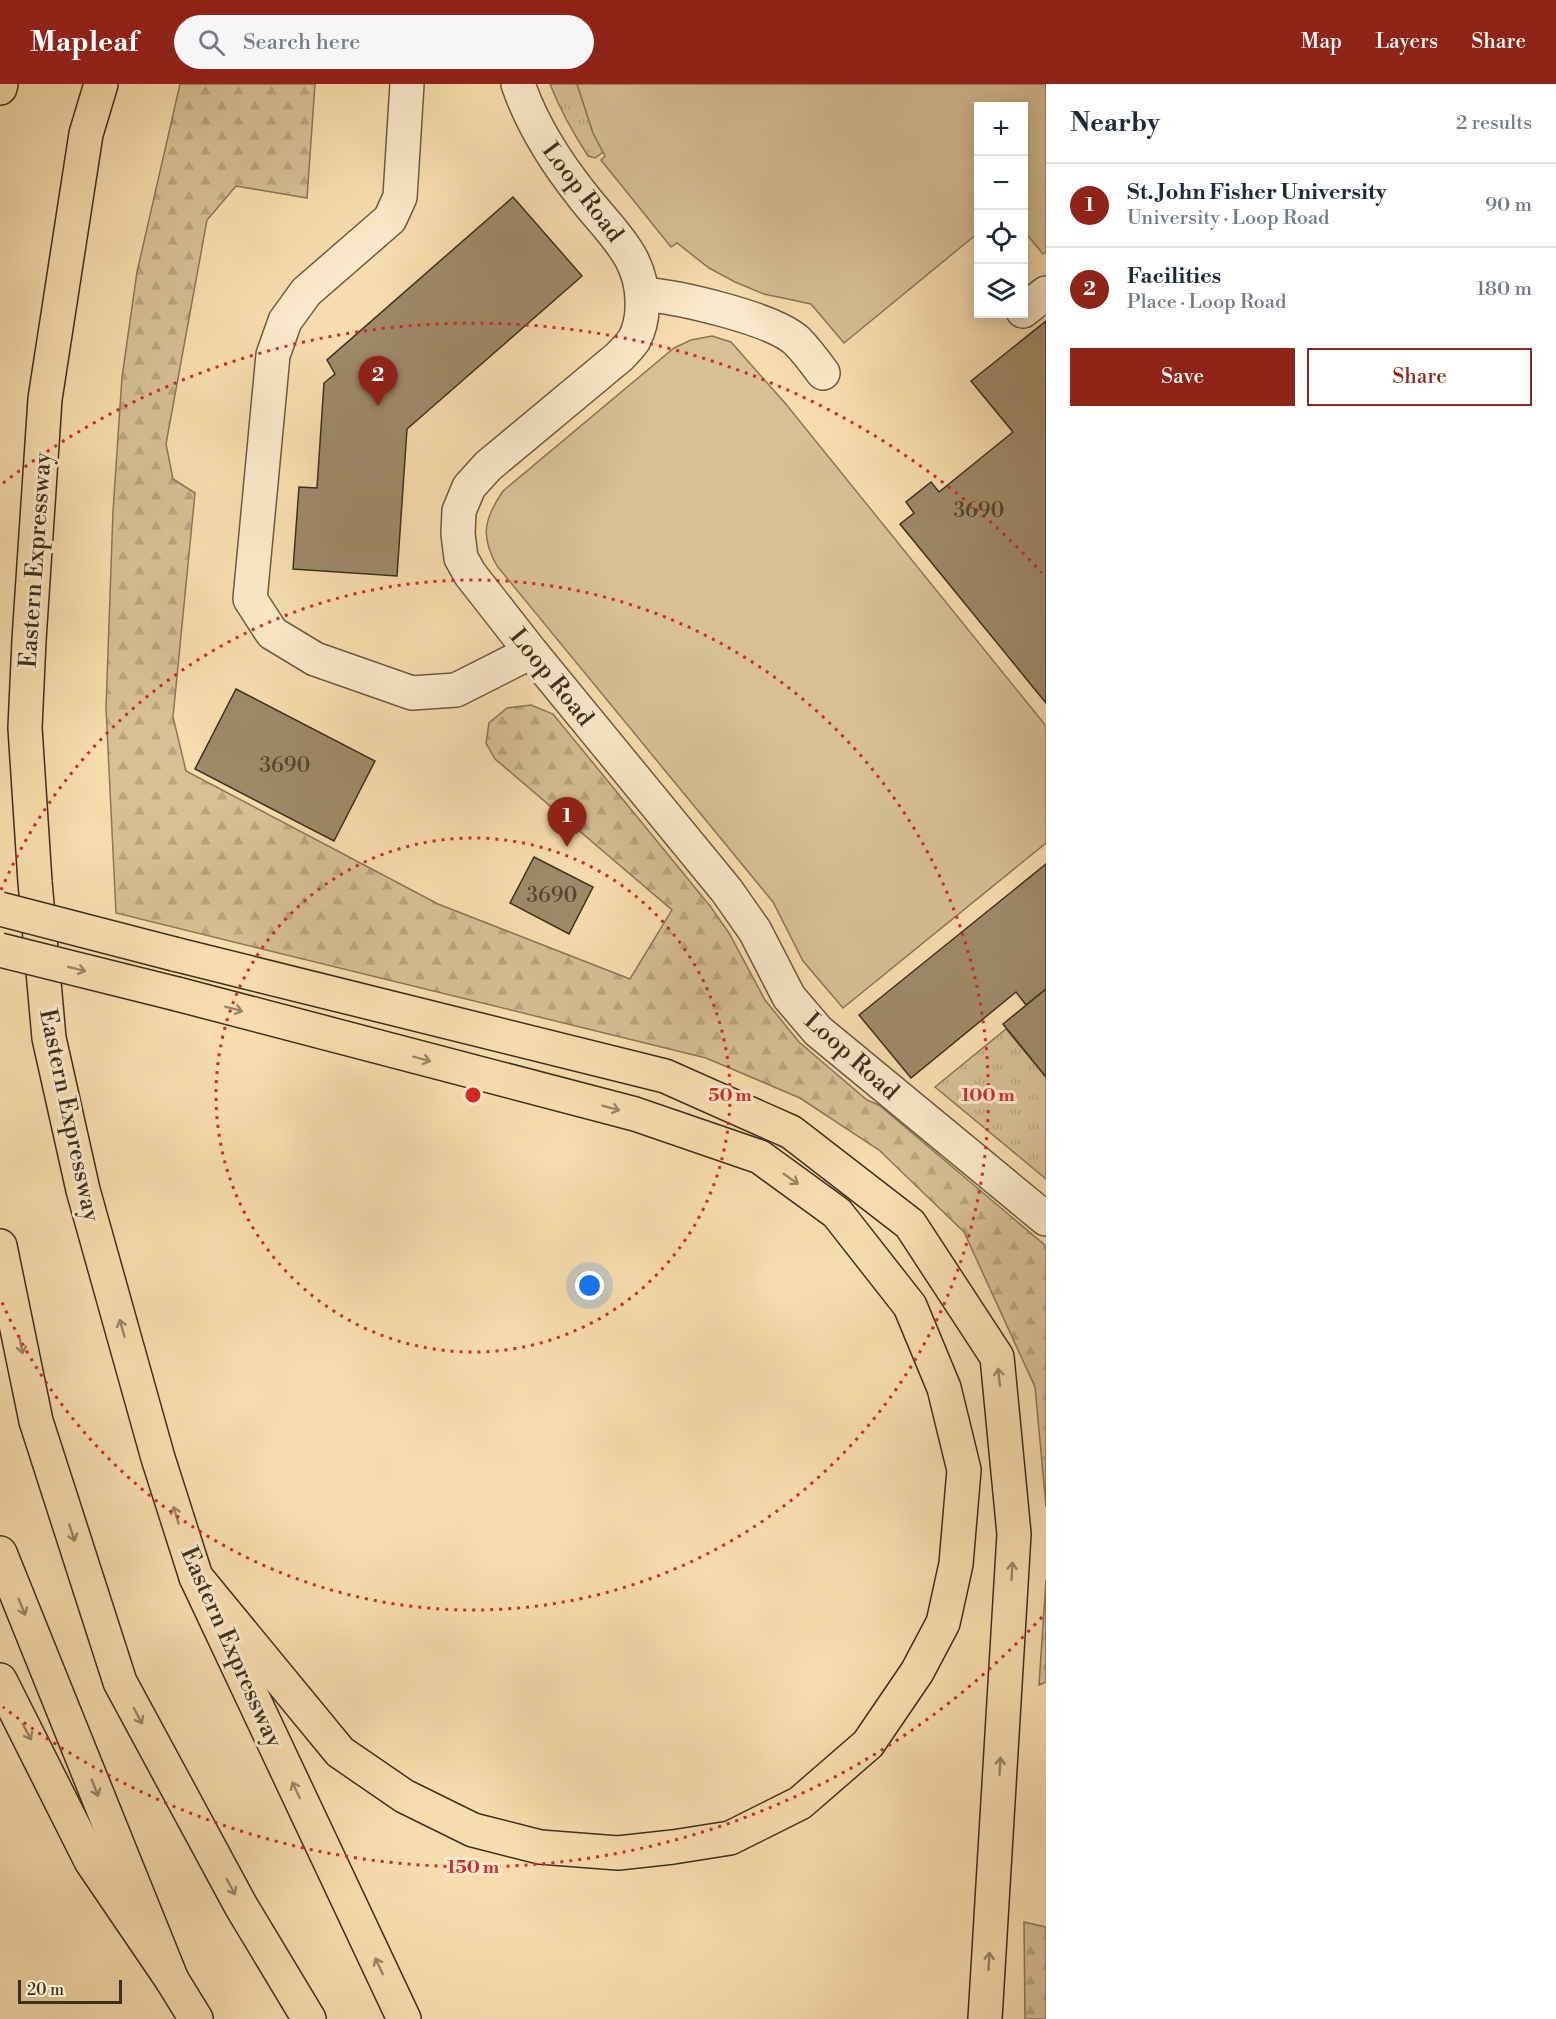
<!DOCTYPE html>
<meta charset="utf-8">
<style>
:root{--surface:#fff;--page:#f6f6f7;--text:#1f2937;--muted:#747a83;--line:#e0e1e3;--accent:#8f2418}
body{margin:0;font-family:"Libre Bodoni",serif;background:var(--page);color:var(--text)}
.controls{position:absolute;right:18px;top:18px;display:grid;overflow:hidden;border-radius:0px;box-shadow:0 3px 15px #0003}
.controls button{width:54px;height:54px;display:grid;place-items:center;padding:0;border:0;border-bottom:2px solid var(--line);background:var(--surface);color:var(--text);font:30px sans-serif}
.scale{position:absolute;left:18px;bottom:15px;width:104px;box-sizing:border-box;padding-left:6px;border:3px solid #3d301f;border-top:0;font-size:16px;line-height:21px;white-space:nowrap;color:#3d301f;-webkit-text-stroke:4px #fae9ca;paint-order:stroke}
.you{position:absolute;left:590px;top:1202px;width:21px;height:21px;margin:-15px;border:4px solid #fff;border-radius:50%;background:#1a73e8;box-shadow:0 0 0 9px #1a73e833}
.badge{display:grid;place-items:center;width:39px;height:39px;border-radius:50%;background:var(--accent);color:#fff;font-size:20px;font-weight:700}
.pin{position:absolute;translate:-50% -50px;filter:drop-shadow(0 2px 3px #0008)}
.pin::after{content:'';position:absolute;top:32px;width:21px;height:18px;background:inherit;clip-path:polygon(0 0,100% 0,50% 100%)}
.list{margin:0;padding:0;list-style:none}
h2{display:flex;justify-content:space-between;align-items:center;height:78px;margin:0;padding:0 24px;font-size:26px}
h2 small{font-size:20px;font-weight:400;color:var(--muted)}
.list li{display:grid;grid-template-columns:39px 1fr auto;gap:18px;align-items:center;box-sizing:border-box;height:84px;padding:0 24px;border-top:2px solid var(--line)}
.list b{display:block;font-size:22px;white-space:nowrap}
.list p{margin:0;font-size:20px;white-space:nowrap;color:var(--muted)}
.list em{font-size:20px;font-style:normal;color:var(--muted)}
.actions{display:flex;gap:12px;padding:18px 24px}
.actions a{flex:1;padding:14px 0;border:2px solid var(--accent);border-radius:0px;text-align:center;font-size:21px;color:var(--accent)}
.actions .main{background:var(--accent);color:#fff}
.icon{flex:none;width:33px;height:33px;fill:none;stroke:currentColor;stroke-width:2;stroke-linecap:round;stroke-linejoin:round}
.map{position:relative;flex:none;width:1046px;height:1935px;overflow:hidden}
header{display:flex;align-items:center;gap:36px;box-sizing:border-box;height:84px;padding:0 30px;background:var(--accent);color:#fff}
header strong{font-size:28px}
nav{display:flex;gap:33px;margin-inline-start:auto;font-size:21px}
.search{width:420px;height:54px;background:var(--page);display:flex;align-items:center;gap:15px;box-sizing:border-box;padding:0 21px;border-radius:33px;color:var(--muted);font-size:22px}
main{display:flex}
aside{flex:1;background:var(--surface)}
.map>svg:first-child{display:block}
</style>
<header>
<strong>Mapleaf</strong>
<div class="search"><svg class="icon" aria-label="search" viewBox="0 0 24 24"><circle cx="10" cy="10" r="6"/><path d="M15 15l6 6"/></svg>Search here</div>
<nav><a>Map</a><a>Layers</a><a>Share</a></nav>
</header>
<main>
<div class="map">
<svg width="1046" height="1935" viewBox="0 0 1046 1935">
<defs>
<pattern id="grass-tufts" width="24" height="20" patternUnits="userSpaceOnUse" patternTransform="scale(1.5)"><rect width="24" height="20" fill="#d7c095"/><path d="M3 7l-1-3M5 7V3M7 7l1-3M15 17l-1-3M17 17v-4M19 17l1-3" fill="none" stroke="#b9a580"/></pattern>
<pattern id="forest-firs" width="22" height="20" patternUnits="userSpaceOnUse" patternTransform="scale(1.5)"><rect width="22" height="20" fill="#d7c095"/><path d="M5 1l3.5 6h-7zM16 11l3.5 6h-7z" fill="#b9a580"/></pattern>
</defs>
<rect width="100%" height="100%" fill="#f7ddad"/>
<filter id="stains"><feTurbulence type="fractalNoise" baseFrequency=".00333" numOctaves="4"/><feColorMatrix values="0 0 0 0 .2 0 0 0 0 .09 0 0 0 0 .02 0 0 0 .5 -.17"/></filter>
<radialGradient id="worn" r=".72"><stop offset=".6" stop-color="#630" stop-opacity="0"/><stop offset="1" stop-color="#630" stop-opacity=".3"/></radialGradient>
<g fill="url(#grass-tufts)" stroke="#8a785a" stroke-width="1.5">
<path d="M 550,0 L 577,0 L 593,49 L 603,68 L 595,74 L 588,72 C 573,49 560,26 550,0 Z"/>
<path d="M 1006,945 L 1046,993 L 1046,1095 L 935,1003 Z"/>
</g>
<g fill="url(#forest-firs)" stroke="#8a785a" stroke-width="1.5">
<path d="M 180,0 L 315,0 L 307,114 L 236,102 L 207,136 L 166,360 L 173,395 L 195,409 L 173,633 L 186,687 L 438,820 L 630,895 L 672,826 L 495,675 L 486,659 L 489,639 L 507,624 L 531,621 L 553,630 L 710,822 L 729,849 L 765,916 L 799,958 L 867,1016 L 879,1021 L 1046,1162 L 1046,1423 L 1035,1303 L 964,1148 L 879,1066 L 800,1014 L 706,974 L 116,829 L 106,624 L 113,427 L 122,293 L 137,188 Z"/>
<path d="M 1046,1496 L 1046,1598 L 1039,1601 Z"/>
<path d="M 1024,1838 L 1046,1843 L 1046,1935 L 1025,1935 Z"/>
</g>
<g fill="#d7c095" stroke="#8a785a" stroke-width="1.5">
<path d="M 577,0 L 1046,0 L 1046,168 L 1043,170 L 1024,147 L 1023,22 L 978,22 L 978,149 L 844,259 L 811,220 L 764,210 L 735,198 L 709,184 L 677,159 L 671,163 L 601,76 L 605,72 L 593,49 Z"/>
<path d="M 712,252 L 731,258 L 785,319 L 1046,642 L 1046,759 L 843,924 L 803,877 L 773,818 L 497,482 C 480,452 484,435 503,407 L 674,264 L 691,256 Z"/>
</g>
<g fill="#9e8a69" stroke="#3d301f" stroke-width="1.5">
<path d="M 513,113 L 582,192 L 407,345 L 397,492 L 293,485 L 299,403 L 317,404 L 324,299 L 335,290 L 327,276 Z"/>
<path d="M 1046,237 L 1046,619 L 900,440 L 914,429 L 906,418 L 931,398 L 939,408 L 1013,348 L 971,297 Z"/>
<path d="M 236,605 L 375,677 L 334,757 L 195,685 Z"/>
<path d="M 534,773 L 593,803 L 569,850 L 510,819 Z"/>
<path d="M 1046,780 L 1046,905 L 1026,921 L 1016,908 L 911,994 L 859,931 Z"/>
<path d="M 1046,905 L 1046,993 L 1003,940 Z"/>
</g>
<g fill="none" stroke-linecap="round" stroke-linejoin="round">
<g stroke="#6c5b42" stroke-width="36">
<g id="minor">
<path d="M 407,0 L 400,113 L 390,135 L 306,208 L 285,237 L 273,271 L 250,515 L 272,549 L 315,575 L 412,609 L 456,606 L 531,568"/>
<path d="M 518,0 C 532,41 555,77 582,111 C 611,149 645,173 642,225 C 642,234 639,247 634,256 C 630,262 624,268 619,273 L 488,382 L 469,403 L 459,427 L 458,450 L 461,474 L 470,490 L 531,568 L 727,807 L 755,847 L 789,913 L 818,947 L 1046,1135"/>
<path d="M 643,210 C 678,213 772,234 797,257 C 806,266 815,278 823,289"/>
<path d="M 1023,227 L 1046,209"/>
</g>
</g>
<g stroke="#3d301f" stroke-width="36">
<g id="highway">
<path d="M 101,0 L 86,50 L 45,315 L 29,556 L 25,644 L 35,798 L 49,954 L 83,1106 L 158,1374 L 196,1493 L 404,1935"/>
<path d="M 0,4 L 1,0"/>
<path d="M 174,870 L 665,992 L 791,1048 L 910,1140 L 997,1273 L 1014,1450 L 985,1935"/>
<path d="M 177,910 L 635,1030 L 760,1073 L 837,1129 L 910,1222 L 944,1304 L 964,1386 L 956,1480 L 943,1539 L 917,1588 L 868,1660 L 800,1719 L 730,1754 L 673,1763 L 618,1769 L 540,1763 L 473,1746 L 404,1712 L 340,1668 L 196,1493"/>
<path d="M 0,1162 L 36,1337 L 120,1598 L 241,1822 L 309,1935"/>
<path d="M 0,1469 L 172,1896"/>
<path d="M 0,1596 L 91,1777 L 172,1896 L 196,1935"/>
</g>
</g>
<use href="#minor" stroke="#fae9ca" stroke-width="33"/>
<use href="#highway" stroke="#f7ddad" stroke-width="33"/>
<g stroke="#3d301f" stroke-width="36" stroke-linecap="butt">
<g id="highway-bridge">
<path d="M 0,825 L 174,870"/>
<path d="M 0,866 L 177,910"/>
</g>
</g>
<use href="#highway-bridge" stroke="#f7ddad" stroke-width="33"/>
</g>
<defs><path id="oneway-shaft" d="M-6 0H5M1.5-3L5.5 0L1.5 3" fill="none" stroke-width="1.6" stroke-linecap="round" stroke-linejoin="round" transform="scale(1.5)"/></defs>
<g stroke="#9a8666">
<use href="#oneway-shaft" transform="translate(77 885) rotate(14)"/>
<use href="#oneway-shaft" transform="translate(234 925) rotate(15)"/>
<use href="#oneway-shaft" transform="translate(422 975) rotate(15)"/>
<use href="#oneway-shaft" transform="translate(611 1024) rotate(15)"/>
<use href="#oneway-shaft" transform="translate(791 1095) rotate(35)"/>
<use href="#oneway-shaft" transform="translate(122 1244) rotate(-106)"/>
<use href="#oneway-shaft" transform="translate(21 1261) rotate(78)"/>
<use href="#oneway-shaft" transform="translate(999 1293) rotate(-96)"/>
<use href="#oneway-shaft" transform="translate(176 1431) rotate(-107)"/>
<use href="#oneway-shaft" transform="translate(72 1449) rotate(72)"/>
<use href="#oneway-shaft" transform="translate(1012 1487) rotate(-87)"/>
<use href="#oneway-shaft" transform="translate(22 1523) rotate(68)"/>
<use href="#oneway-shaft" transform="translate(138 1632) rotate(62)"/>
<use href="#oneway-shaft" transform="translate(27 1648) rotate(62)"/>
<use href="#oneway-shaft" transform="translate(1000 1682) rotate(-87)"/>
<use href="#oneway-shaft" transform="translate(95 1704) rotate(68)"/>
<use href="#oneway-shaft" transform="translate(296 1706) rotate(-115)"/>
<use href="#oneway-shaft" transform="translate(231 1803) rotate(62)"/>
<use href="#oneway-shaft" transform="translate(989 1877) rotate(-87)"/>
<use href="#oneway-shaft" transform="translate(379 1882) rotate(-115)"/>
</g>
<g fill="none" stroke="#d62828" stroke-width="3" stroke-dasharray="3 6">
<circle cx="473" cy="1011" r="257"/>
<path d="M1 806A515 515 0 1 1 1 1216"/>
<path d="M1042 1533A772 772 0 0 1 3 1623M3 399A772 772 0 0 1 1042 489"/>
</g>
<g text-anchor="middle" stroke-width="6" stroke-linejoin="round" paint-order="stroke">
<g font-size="21" fill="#554632">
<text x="979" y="433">3690</text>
<text x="285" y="688">3690</text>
<text x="552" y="818">3690</text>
</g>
<g font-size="24" fill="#3d301f" stroke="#fae9ca">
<text transform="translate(583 108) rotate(53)" y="8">Loop Road</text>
<text transform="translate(35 476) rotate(-86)" y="8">Eastern Expressway</text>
<text transform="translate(552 593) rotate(51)" y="8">Loop Road</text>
<text transform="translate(852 972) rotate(42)" y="8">Loop Road</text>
<text transform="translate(70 1031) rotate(78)" y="8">Eastern Expressway</text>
<text transform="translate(232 1563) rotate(66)" y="8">Eastern Expressway</text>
</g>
</g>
<circle cx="473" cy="1011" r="9" fill="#d62828" stroke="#fae9ca" stroke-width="3"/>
<g font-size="18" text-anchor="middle" font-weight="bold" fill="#d62828" stroke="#fae9ca" stroke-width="6" stroke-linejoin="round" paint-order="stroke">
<text x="730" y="1017">50 m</text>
<text x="988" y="1017">100 m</text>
<text x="473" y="1789">150 m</text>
</g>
<rect width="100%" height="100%" filter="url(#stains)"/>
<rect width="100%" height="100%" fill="url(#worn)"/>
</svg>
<div class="controls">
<button>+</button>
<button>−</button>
<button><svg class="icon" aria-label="locate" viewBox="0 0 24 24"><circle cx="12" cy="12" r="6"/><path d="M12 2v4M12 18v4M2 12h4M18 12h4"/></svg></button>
<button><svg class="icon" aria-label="layers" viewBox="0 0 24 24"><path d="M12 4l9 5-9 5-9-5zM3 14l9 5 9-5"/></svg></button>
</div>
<div class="scale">20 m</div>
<div class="you"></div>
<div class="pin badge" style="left:567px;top:763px">1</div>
<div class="pin badge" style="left:378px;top:322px">2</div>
</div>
<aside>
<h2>Nearby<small>2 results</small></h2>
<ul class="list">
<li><span class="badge">1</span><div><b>St. John Fisher University</b><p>University · Loop Road</p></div><em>90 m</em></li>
<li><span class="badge">2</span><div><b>Facilities</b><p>Place · Loop Road</p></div><em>180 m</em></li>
</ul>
<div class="actions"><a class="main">Save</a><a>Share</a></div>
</aside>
</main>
